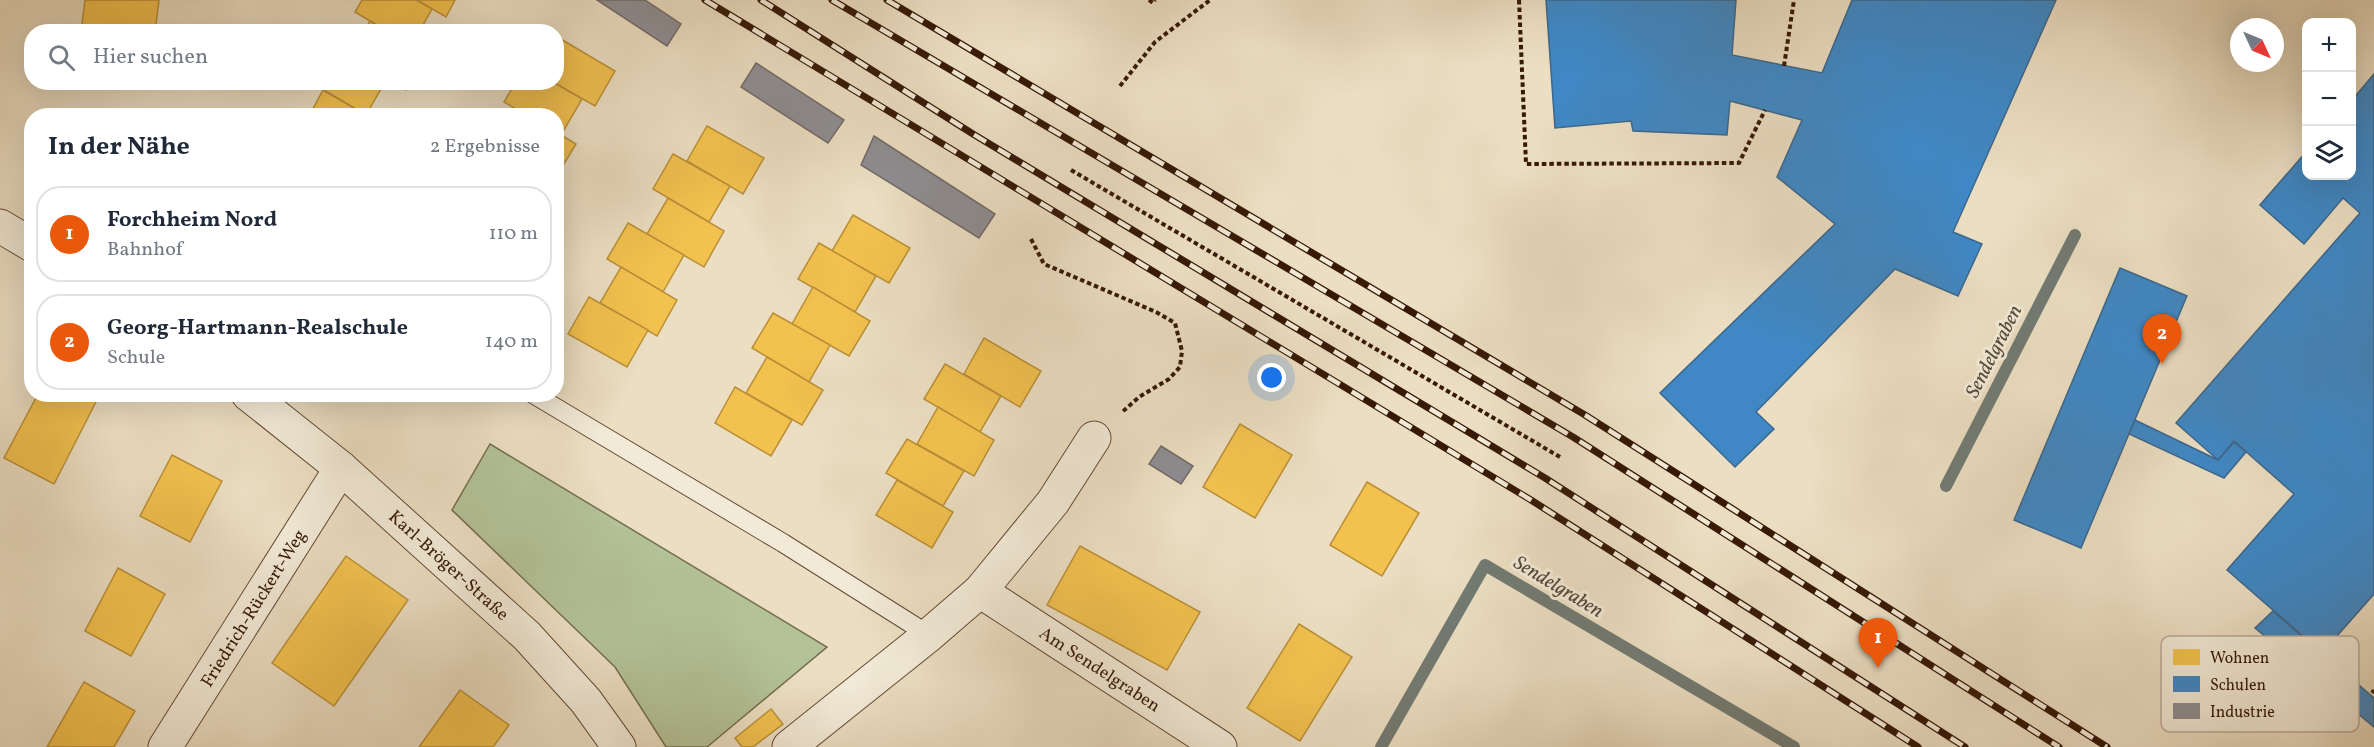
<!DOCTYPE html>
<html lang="de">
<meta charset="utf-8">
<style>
:root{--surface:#fff;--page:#f2f2f3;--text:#1f2937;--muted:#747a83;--line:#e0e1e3;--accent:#ea580c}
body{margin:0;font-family:Vollkorn,serif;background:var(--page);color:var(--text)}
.controls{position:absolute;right:18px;top:18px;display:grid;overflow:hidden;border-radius:12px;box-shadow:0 6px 24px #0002}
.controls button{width:54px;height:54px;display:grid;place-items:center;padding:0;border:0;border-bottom:2px solid var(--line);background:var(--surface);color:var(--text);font:30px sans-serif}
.compass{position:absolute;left:2230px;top:18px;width:54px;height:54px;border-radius:50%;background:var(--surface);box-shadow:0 6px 24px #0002;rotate:134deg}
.you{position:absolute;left:1272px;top:378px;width:21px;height:21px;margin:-15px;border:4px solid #fff;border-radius:50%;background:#1a73e8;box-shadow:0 0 0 9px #1a73e833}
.badge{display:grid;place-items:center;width:39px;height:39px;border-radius:50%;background:var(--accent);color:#fff;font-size:20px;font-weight:700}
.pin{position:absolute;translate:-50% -50px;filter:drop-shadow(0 2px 3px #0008)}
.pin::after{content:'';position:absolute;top:32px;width:21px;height:18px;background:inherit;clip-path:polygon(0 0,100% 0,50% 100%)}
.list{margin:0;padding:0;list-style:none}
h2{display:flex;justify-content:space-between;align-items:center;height:78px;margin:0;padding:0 24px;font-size:26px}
h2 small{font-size:20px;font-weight:400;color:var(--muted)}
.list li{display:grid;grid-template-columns:39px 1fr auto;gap:18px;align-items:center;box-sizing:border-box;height:96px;margin:0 12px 12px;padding:0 12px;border:2px solid var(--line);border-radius:24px}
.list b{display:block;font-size:22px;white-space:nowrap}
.list p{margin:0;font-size:20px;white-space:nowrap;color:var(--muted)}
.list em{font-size:20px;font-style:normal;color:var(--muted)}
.icon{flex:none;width:33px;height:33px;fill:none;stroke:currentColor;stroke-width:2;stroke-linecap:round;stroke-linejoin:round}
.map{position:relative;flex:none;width:2374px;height:747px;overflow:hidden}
.search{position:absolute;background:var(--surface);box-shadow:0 6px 24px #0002;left:24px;top:24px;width:540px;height:66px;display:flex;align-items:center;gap:15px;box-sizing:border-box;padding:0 21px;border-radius:24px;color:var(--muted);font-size:22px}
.panel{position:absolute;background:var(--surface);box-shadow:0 6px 24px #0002;left:24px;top:108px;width:540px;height:294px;border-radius:24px}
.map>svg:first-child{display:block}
</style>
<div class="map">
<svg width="2374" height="747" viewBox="0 0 2374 747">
<rect width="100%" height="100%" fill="#ebdec2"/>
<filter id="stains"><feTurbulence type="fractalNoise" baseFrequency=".00333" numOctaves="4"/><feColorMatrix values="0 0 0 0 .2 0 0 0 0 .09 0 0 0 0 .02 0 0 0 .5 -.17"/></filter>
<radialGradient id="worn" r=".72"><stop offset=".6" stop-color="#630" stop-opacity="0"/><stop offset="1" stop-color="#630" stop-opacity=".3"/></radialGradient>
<path fill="#b3c297" stroke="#756e4e" stroke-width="1.5" d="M 490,444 L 827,647 L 707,747 L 666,747 L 615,667 L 452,510 Z"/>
<g fill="#f2c14e" stroke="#ba8f38" stroke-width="1.5">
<path d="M 85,0 L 159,0 L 155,32 L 81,32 Z"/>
<path d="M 362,0 L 417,0 L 432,9 L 419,32 L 388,32 L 355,12 Z"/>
<path d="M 417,0 L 455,0 L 446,17 Z"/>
<path d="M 370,21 L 388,32 L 364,32 Z"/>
<path d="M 559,38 L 615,71 L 595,106 L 553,82 L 556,82 L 556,42 Z"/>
<path d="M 310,82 L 385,82 L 366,115 Z"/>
<path d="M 393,82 L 410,82 L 406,90 Z"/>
<path d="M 516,82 L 553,82 L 582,99 L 561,135 L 556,132 L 556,116 L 528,116 L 504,102 Z"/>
<path d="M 323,90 L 366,115 L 367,116 L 309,116 Z"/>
<path d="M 707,126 L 764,158 L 743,194 L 687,161 Z"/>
<path d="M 556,132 L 576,144 L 556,177 Z"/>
<path d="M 673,154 L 730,186 L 709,222 L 653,189 Z"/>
<path d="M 668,198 L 724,231 L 704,267 L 647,234 Z"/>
<path d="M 853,215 L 910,248 L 889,283 L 832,251 Z"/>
<path d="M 628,223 L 684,255 L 663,292 L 607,259 Z"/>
<path d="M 819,243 L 876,276 L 855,312 L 798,279 Z"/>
<path d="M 621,267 L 677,300 L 657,336 L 600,303 Z"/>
<path d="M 813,287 L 870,321 L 849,356 L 792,324 Z"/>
<path d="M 589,297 L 648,330 L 627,367 L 568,334 Z"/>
<path d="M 773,313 L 830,345 L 809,382 L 752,348 Z"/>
<path d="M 984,338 L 1041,371 L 1020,407 L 964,374 Z"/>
<path d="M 767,357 L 823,390 L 802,425 L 746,393 Z"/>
<path d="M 945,364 L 1001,396 L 980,432 L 924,399 Z"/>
<path d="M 735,387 L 792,420 L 771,456 L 715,423 Z"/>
<path d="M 38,394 L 100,394 L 54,484 L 4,458 Z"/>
<path d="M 938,407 L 994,440 L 974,476 L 917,444 Z"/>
<path d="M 1240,424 L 1292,455 L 1255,518 L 1203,487 Z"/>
<path d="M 907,439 L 964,471 L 943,506 L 886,473 Z"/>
<path d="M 172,455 L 222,481 L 190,542 L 140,516 Z"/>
<path d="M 897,480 L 953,512 L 932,548 L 876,515 Z"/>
<path d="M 1367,482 L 1419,513 L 1382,576 L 1330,545 Z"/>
<path d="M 1080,546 L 1200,612 L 1167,670 L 1047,605 Z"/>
<path d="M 346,556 L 408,600 L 334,706 L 272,663 Z"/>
<path d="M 118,568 L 165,594 L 131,656 L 85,631 Z"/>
<path d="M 1299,624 L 1352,657 L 1300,741 L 1247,708 Z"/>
<path d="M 84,682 L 135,711 L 114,747 L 47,747 Z"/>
<path d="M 460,690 L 509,725 L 493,747 L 419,747 Z"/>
<path d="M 771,709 L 783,724 L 753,747 L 742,747 L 735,738 Z"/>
</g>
<g fill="#3f88c5" stroke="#3d678c" stroke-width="1.5">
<path d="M 1546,0 L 1736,0 L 1732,55 L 1822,73 L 1852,0 L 2056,0 L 1953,232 L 1982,244 L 1958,296 L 1895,269 L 1756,412 L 1774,429 L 1735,467 L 1660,393 L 1835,224 L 1777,177 L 1802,120 L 1730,101 L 1727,135 L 1633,131 L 1631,121 L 1555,128 Z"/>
<path d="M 2374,74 L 2374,594 L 2322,653 L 2227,570 L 2294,494 L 2234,441 L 2218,460 L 2176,423 L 2360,213 L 2343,198 L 2304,244 L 2260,205 L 2306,152 L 2306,176 L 2352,176 L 2352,100 Z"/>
<path d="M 2120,268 L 2187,296 L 2081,548 L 2014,520 Z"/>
<path d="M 2135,420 L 2218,460 L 2234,442 L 2246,452 L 2224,478 L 2129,434 Z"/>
<path d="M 2273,611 L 2374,698 L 2374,727 L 2255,628 Z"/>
</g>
<g fill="#8d8d92" stroke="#736a68" stroke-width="1.5">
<path d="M 597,0 L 645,0 L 681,24 L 667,46 Z"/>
<path d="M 756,63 L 844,120 L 828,143 L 741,87 Z"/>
<path d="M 874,136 L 995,214 L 979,238 L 861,165 Z"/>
<path d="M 1161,446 L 1193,466 L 1181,484 L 1149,464 Z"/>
</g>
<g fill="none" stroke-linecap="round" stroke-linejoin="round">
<g stroke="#727a72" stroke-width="12">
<path d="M 1946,486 L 2075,235"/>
<path d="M 1381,747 L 1485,565 L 1794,747"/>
</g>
<g stroke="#644a35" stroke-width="20">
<path id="service" d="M 533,394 L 783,543 L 929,635"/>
</g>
<g stroke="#644a35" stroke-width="35">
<g id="minor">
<path d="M 0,226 L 32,245"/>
<path d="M 248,394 L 341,468 L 527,636 L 586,701 L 619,747"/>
<path d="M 980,591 L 1220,747"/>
<path d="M 165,747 L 341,468"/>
<path d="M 789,747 L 929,635 L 980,591 L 1053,502 L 1094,438"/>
</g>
</g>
<g stroke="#371906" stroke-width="4" stroke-dasharray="4.5 3" stroke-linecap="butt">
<path d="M 1149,0 L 1153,3 L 1155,0"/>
<path d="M 1519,0 L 1526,164 L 1739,163 L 1765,110"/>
<path d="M 1784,66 L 1794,0"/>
<path d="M 1120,86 L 1155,42 L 1210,0"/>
<path d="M 1071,170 L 1560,457"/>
<path d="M 1031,239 L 1044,264 L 1156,312 L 1175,323 L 1182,351 L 1180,367 L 1169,379 L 1139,397 L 1121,413"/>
<path d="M 2372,693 L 2374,690"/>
</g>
<use href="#service" stroke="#f2ead7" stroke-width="18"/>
<use href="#minor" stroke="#f2ead7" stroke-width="33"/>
<g stroke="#371906" stroke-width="7">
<g id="rail">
<path d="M 705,0 L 1531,500 L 1918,747"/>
<path d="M 761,0 L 973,134 L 1545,478 L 1965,747"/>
<path d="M 832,0 L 1573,437 L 2059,747"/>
<path d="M 887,0 L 1585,415 L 2107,747"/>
</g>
</g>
<use href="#rail" stroke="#f2ead7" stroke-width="4.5" stroke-dasharray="14" stroke-linecap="butt"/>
</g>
<g text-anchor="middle" stroke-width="6" stroke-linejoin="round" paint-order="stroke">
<g font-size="18" fill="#371906" stroke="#f2ead7">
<text transform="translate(449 565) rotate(42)" y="6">Karl-Bröger-Straße</text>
<text transform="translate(253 608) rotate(-58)" y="6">Friedrich-Rückert-Weg</text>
<text transform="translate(1100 669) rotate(33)" y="6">Am Sendelgraben</text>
</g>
<g font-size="20" font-style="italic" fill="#554a3c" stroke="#f2ead7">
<text transform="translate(1993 351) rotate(-63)" y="7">Sendelgraben</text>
<text transform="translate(1559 586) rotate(31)" y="7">Sendelgraben</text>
</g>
</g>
<rect x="2161" y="636" width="198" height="96" rx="9" fill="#f2ead7" stroke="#baab98" stroke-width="1.5"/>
<rect x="2173" y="649" width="27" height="16" fill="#f2c14e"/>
<rect x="2173" y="676" width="27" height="16" fill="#3f88c5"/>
<rect x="2173" y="703" width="27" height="16" fill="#8d8d92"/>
<g font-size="16" fill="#371906">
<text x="2210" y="663">Wohnen</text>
<text x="2210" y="690">Schulen</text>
<text x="2210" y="717">Industrie</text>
</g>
<rect width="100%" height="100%" filter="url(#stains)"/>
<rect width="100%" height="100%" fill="url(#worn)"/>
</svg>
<div class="controls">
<button>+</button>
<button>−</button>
<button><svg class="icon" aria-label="layers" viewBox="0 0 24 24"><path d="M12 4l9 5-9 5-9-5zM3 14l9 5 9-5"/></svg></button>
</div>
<svg class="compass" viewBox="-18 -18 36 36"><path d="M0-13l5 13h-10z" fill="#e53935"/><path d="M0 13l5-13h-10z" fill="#747a83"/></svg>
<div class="you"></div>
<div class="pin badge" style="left:1878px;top:668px">1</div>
<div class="pin badge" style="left:2162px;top:364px">2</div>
<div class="search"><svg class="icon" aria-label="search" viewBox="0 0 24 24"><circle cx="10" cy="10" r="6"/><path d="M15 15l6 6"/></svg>Hier suchen</div>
<section class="panel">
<h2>In der Nähe<small>2 Ergebnisse</small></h2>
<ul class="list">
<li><span class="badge">1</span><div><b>Forchheim Nord</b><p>Bahnhof</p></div><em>110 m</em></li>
<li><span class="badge">2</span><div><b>Georg-Hartmann-Realschule</b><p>Schule</p></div><em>140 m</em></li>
</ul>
</section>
</div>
